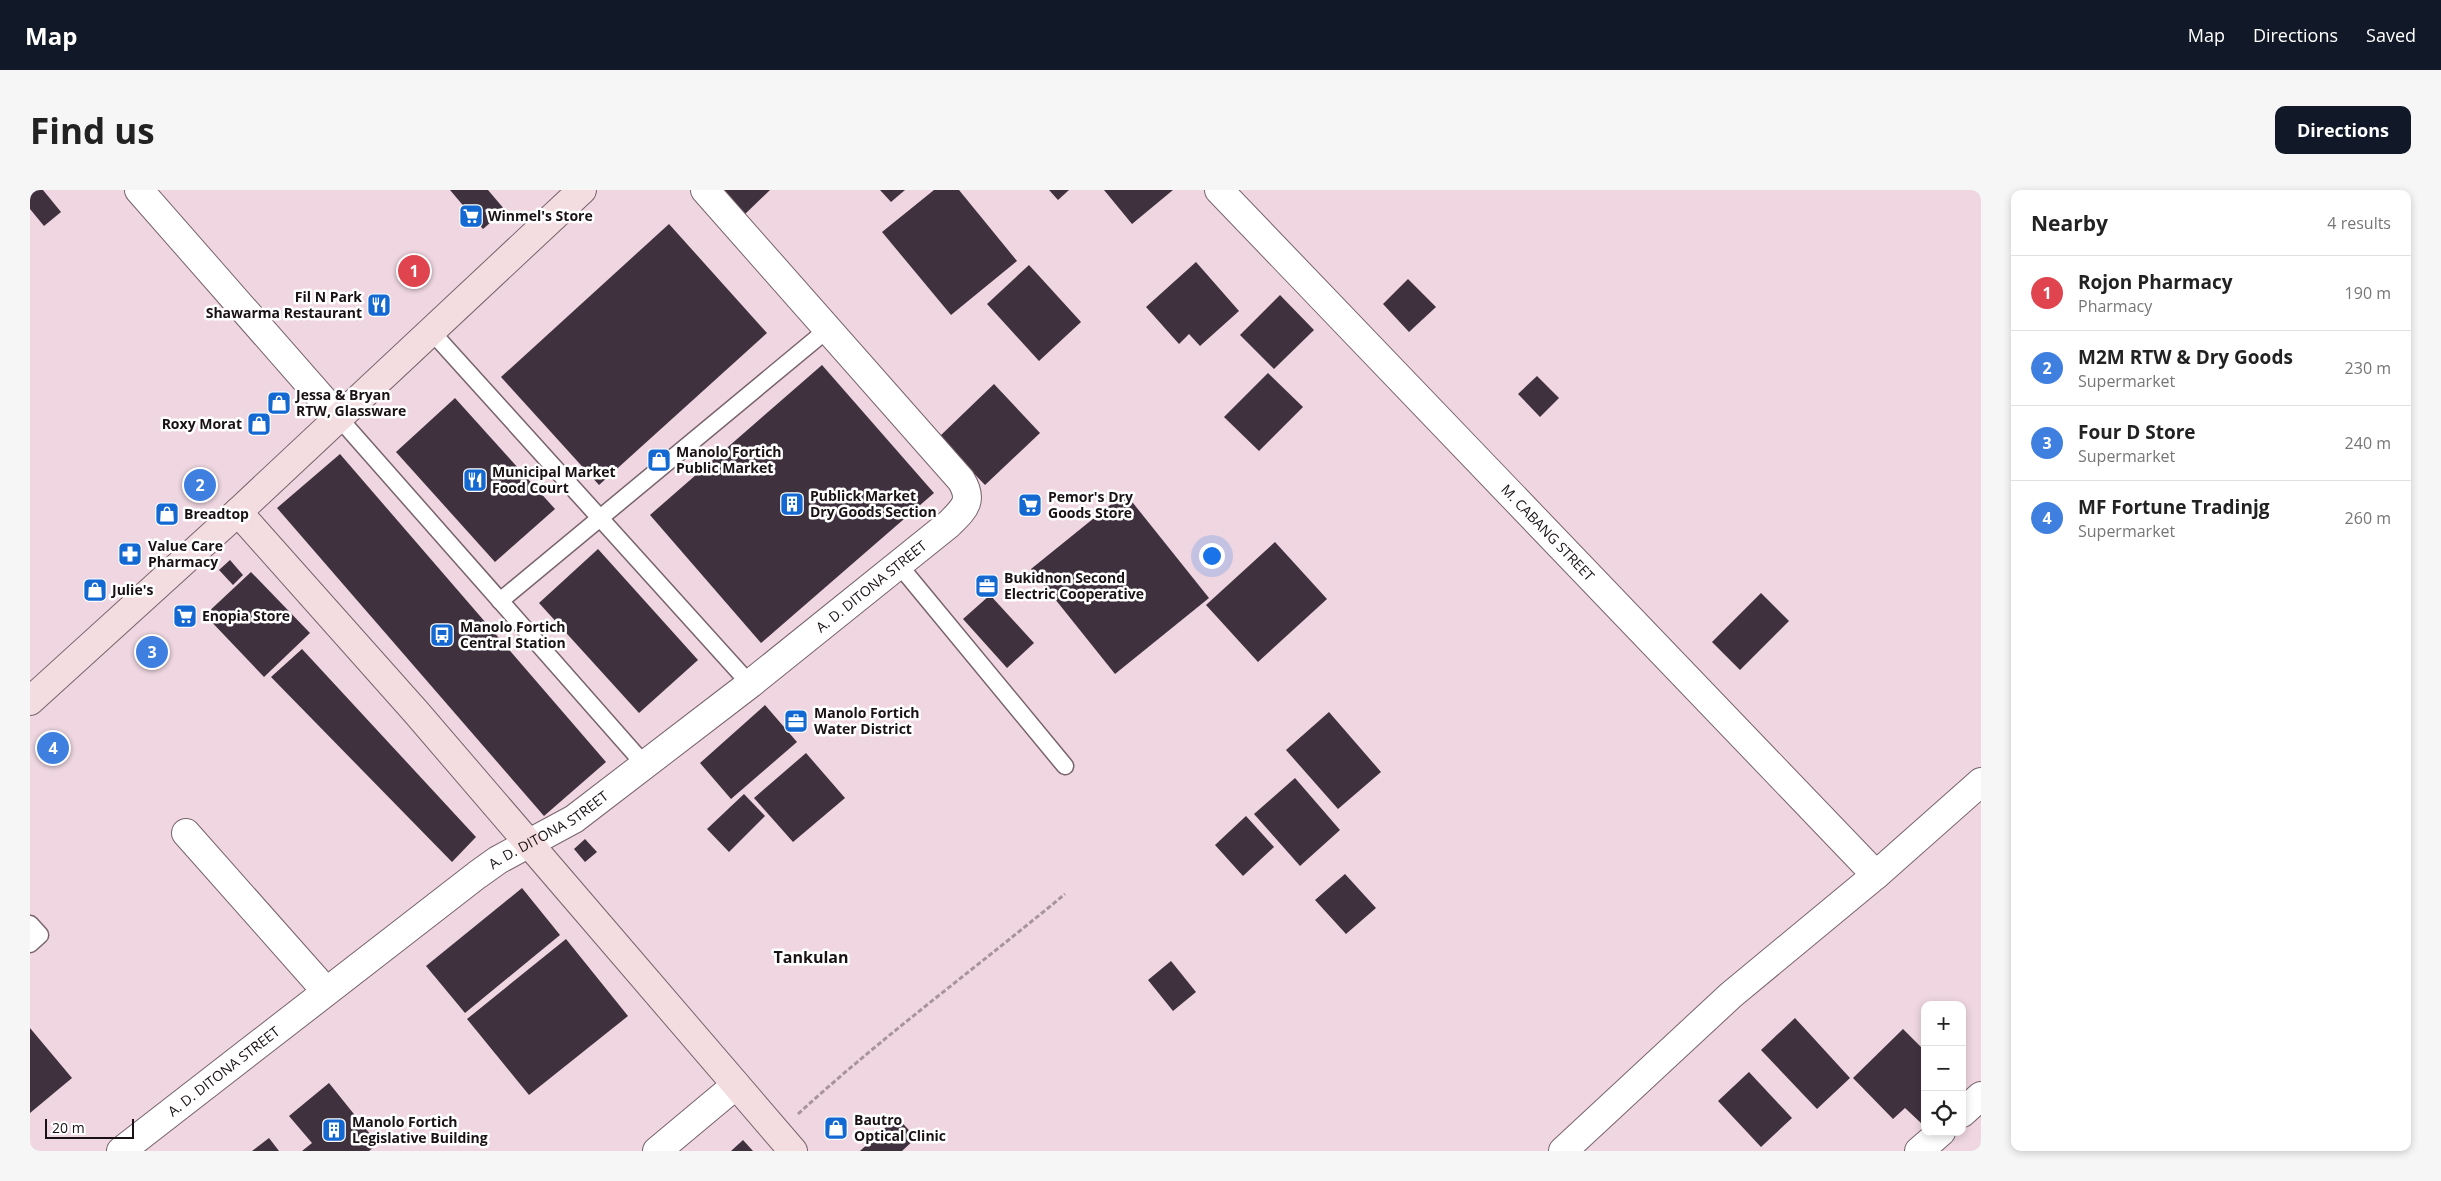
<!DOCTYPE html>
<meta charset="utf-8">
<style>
:root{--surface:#fff;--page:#f6f6f6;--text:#222;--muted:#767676;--line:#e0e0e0;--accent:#111827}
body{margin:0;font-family:"Open Sans",sans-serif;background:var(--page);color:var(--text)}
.controls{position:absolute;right:15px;bottom:15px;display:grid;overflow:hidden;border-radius:10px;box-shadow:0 2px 8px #0003}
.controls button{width:45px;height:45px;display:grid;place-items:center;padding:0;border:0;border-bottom:1px solid var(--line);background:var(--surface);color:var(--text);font:25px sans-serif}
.scale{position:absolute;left:15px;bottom:12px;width:89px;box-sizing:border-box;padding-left:5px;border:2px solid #191114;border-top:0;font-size:14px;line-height:18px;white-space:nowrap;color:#191114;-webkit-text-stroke:4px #fff;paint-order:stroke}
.you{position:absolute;left:1181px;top:365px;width:18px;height:18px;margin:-12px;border:4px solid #fff;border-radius:50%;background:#1a73e8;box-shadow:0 0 0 8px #1a73e833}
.badge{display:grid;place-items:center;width:32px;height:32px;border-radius:50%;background:var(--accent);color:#fff;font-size:16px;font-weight:700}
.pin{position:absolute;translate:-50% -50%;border:2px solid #fff;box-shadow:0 1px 5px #0006}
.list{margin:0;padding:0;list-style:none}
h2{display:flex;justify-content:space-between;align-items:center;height:65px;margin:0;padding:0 20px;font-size:21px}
h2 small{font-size:16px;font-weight:400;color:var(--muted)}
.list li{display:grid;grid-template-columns:32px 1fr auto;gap:15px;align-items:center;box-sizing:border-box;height:75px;padding:0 20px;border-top:1px solid var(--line)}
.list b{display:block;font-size:19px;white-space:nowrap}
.list p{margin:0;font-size:16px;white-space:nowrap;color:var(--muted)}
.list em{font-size:16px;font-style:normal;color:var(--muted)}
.icon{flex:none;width:28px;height:28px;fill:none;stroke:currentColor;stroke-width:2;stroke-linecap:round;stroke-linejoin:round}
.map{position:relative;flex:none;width:1951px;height:961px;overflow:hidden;border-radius:10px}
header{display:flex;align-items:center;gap:30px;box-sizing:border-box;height:70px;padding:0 25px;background:var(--accent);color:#fff}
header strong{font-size:24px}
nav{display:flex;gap:28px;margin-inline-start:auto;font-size:18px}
.intro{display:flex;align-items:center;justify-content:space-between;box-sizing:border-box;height:120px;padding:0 30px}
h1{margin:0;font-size:35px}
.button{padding:12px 22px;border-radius:10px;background:var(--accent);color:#fff;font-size:18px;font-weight:700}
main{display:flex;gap:30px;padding:0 30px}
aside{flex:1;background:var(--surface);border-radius:10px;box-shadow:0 2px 8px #0003}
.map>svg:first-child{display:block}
</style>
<header>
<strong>Map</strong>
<nav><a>Map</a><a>Directions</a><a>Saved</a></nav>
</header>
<div class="intro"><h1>Find us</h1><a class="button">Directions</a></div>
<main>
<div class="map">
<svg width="1951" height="961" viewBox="0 0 1951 961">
<rect width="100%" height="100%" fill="#efd6e1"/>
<g fill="#40313e">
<path d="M 0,0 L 13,0 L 31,22 L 14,36 L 0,19 Z"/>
<path d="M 420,0 L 458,0 L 475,20 L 453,39 Z"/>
<path d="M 688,0 L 740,0 L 713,26 Z"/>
<path d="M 850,0 L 875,0 L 861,12 Z"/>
<path d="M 904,0 L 929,0 L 987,71 L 921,125 L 852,42 Z"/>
<path d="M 1019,0 L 1039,0 L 1028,10 Z"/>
<path d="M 1074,0 L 1143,0 L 1102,34 Z"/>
<path d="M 639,34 L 737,143 L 569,295 L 471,187 Z"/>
<path d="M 1166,72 L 1209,121 L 1170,156 L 1159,144 L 1149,154 L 1116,117 Z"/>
<path d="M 999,75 L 1051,132 L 1009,171 L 957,114 Z"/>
<path d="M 1378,89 L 1406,117 L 1379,142 L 1353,114 Z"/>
<path d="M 1250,105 L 1284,140 L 1244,179 L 1210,145 Z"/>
<path d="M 792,175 L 904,303 L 731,453 L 620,325 Z"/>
<path d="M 1238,183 L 1273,217 L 1229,261 L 1194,227 Z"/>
<path d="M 1507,186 L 1529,208 L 1510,227 L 1488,204 Z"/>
<path d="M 964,194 L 1010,243 L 955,295 L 909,247 Z"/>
<path d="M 425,208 L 525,319 L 465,372 L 366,262 Z"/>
<path d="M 310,264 L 576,572 L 514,626 L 247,318 Z"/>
<path d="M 1095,303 L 1179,408 L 1085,484 L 1001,379 Z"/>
<path d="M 1245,352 L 1297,409 L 1228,472 L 1176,415 Z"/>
<path d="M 568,359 L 668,470 L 609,523 L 509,413 Z"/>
<path d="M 200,370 L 213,385 L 203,395 L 189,380 Z"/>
<path d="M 221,382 L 280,443 L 234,487 L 175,425 Z"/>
<path d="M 1731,403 L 1759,431 L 1710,480 L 1682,452 Z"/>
<path d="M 960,405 L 1004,453 L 977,478 L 933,429 Z"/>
<path d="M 272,459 L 446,647 L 422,672 L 241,487 Z"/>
<path d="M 735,515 L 767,552 L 701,609 L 670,573 Z"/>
<path d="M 1299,522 L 1351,582 L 1308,619 L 1256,560 Z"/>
<path d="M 776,563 L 815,608 L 763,652 L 724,608 Z"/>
<path d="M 1265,588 L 1310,640 L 1270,676 L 1224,624 Z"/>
<path d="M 714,604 L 735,626 L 699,662 L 677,639 Z"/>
<path d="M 1216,626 L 1244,657 L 1213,686 L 1185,655 Z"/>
<path d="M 555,649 L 567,662 L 555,672 L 544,659 Z"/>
<path d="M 1315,684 L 1346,718 L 1316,744 L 1285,710 Z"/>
<path d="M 492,698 L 530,745 L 435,823 L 396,776 Z"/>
<path d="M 536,749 L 598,826 L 499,905 L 437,829 Z"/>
<path d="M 1141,771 L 1166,802 L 1143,821 L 1118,790 Z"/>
<path d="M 1765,828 L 1820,888 L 1787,919 L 1731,860 Z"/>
<path d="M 0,838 L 42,888 L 0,923 Z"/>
<path d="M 1873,839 L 1895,861 L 1895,929 L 1891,933 L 1875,918 L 1863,929 L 1823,888 Z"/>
<path d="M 1719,882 L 1762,928 L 1731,957 L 1688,911 Z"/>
<path d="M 299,893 L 348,954 L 339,961 L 272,961 L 282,953 L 259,926 Z"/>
<path d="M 867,927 L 886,948 L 872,961 L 830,961 Z"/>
<path d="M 239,948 L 249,961 L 222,961 Z"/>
<path d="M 713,950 L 723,961 L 701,961 Z"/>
</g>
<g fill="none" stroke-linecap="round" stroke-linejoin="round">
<g stroke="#78636c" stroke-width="19">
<g id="lane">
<path d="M 401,141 L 720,494"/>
<path d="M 309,228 L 614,574"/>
<path d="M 869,375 L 1035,576"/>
<path d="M 470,411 L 798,139"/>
<path d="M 0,734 L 10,745 L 0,754"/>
</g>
</g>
<g stroke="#78636c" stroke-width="30">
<g id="street">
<path d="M 109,0 L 309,228"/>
<path id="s1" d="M 1189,0 L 1846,685"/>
<path d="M 156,643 L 296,801"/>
<path d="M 1932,923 L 1951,906"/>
<path id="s2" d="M 91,961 L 447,685 L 468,670 L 544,629 L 720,494 L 919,334 C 934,319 944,311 931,290 L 675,0"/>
<path d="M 627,961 L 706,895"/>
<path d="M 1533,961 L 1701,805 L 1846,685 L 1951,592"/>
<path d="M 1889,961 L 1911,942"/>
</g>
</g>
<g stroke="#78636c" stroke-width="30">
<g id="secondary">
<path d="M 208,322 L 386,522 L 763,961"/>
<path d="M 0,511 L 208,322 L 552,0"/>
</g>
</g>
<path stroke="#a8949d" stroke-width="3" stroke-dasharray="5 2.5" stroke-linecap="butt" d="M 768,924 C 853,846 946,778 1035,704"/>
<use href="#lane" stroke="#fff" stroke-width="16"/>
<use href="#street" stroke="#fff" stroke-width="28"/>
<use href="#secondary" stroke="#f4dde1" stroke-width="28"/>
</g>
<defs>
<g id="supermarket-square" transform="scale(1.25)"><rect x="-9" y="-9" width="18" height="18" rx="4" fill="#1368d2" stroke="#fff"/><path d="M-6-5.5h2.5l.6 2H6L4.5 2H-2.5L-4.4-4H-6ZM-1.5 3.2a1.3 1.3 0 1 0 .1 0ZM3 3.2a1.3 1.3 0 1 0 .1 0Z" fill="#fff"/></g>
<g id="restaurant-square" transform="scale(1.25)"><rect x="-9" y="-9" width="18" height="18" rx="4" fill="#1368d2" stroke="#fff"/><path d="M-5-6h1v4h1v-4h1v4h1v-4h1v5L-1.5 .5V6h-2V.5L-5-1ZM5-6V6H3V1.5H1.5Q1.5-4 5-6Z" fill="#fff"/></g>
<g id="shop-square" transform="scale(1.25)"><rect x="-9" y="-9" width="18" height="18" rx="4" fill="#1368d2" stroke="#fff"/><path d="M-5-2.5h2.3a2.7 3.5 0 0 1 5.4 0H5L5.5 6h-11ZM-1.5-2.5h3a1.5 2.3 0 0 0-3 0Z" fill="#fff"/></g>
<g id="building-square" transform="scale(1.25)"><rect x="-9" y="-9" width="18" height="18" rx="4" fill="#1368d2" stroke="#fff"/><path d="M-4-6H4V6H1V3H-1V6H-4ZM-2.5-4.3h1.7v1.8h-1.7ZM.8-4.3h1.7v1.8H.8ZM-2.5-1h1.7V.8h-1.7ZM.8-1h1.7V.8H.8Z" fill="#fff"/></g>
<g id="pharmacy-square" transform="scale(1.25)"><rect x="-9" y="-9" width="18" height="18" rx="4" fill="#1368d2" stroke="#fff"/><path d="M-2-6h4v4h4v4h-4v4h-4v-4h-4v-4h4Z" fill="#fff"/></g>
<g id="office-square" transform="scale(1.25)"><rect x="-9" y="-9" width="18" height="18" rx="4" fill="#1368d2" stroke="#fff"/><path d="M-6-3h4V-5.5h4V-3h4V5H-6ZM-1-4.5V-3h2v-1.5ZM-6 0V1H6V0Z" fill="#fff"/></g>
<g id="bus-square" transform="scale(1.25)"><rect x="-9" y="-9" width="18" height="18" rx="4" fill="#1368d2" stroke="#fff"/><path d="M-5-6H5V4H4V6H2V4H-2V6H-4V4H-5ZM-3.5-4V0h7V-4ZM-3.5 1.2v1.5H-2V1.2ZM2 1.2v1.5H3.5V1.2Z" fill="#fff"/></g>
</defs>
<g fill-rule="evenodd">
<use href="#supermarket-square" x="441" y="26"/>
<use href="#restaurant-square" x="349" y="115"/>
<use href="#shop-square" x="249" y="213"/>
<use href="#shop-square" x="229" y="234"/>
<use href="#shop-square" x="629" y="270"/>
<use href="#restaurant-square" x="445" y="290"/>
<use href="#building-square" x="762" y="314"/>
<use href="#supermarket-square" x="1000" y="315"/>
<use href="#shop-square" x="137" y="324"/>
<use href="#pharmacy-square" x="100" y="364"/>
<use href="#office-square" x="957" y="396"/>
<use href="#shop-square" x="65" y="400"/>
<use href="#supermarket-square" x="155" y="426"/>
<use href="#bus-square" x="412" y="445"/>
<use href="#office-square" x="766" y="531"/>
<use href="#shop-square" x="806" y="938"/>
<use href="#building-square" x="304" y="940"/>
</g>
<g text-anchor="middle" stroke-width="5" stroke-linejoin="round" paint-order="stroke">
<g font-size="14" font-weight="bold" fill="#191114" stroke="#fff" text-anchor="start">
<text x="458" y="31">Winmel's Store</text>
<text x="332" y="112" text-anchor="end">Fil N Park<tspan x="332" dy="16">Shawarma Restaurant</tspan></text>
<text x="266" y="210">Jessa &amp; Bryan<tspan x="266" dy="16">RTW, Glassware</tspan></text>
<text x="212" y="239" text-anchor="end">Roxy Morat</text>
<text x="646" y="267">Manolo Fortich<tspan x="646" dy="16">Public Market</tspan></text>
<text x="462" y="287">Municipal Market<tspan x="462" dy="16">Food Court</tspan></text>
<text x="780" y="311">Publick Market<tspan x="780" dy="16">Dry Goods Section</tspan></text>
<text x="1018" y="312">Pemor's Dry<tspan x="1018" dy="16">Goods Store</tspan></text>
<text x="154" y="329">Breadtop</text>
<text x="118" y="361">Value Care<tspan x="118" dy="16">Pharmacy</tspan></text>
<text x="974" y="393">Bukidnon Second<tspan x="974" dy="16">Electric Cooperative</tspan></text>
<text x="82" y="405">Julie's</text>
<text x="172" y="431">Enopia Store</text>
<text x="430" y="442">Manolo Fortich<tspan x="430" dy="16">Central Station</tspan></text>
<text x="784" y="528">Manolo Fortich<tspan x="784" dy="16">Water District</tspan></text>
<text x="824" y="935">Bautro<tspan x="824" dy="16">Optical Clinic</tspan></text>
<text x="322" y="937">Manolo Fortich<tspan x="322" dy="16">Legislative Building</tspan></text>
</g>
<g font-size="14" fill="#191114" stroke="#fff">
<text dy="5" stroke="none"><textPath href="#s1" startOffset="475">M. CABANG STREET</textPath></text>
<text dy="5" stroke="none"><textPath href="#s2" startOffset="940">A. D. DITONA STREET</textPath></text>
<text dy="5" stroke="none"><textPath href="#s2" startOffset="535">A. D. DITONA STREET</textPath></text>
<text dy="5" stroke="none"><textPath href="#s2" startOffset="130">A. D. DITONA STREET</textPath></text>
</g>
<g font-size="16" font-weight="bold" fill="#191114" stroke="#fff">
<text x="781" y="773">Tankulan</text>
</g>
</g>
</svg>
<div class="controls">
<button>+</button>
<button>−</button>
<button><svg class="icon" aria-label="locate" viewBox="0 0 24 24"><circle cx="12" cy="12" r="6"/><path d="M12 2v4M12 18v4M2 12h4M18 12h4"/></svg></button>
</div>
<div class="scale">20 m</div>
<div class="you"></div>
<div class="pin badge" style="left:384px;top:81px;background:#e0444e">1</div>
<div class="pin badge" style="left:170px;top:295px;background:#3f7fe0">2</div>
<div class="pin badge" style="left:122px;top:462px;background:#3f7fe0">3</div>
<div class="pin badge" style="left:23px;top:558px;background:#3f7fe0">4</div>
</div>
<aside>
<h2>Nearby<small>4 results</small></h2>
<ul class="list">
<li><span class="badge" style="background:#e0444e">1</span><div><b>Rojon Pharmacy</b><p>Pharmacy</p></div><em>190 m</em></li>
<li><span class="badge" style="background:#3f7fe0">2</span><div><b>M2M RTW &amp; Dry Goods</b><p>Supermarket</p></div><em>230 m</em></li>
<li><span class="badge" style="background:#3f7fe0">3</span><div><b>Four D Store</b><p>Supermarket</p></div><em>240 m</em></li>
<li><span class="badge" style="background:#3f7fe0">4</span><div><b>MF Fortune Tradinjg</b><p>Supermarket</p></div><em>260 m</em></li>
</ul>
</aside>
</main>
